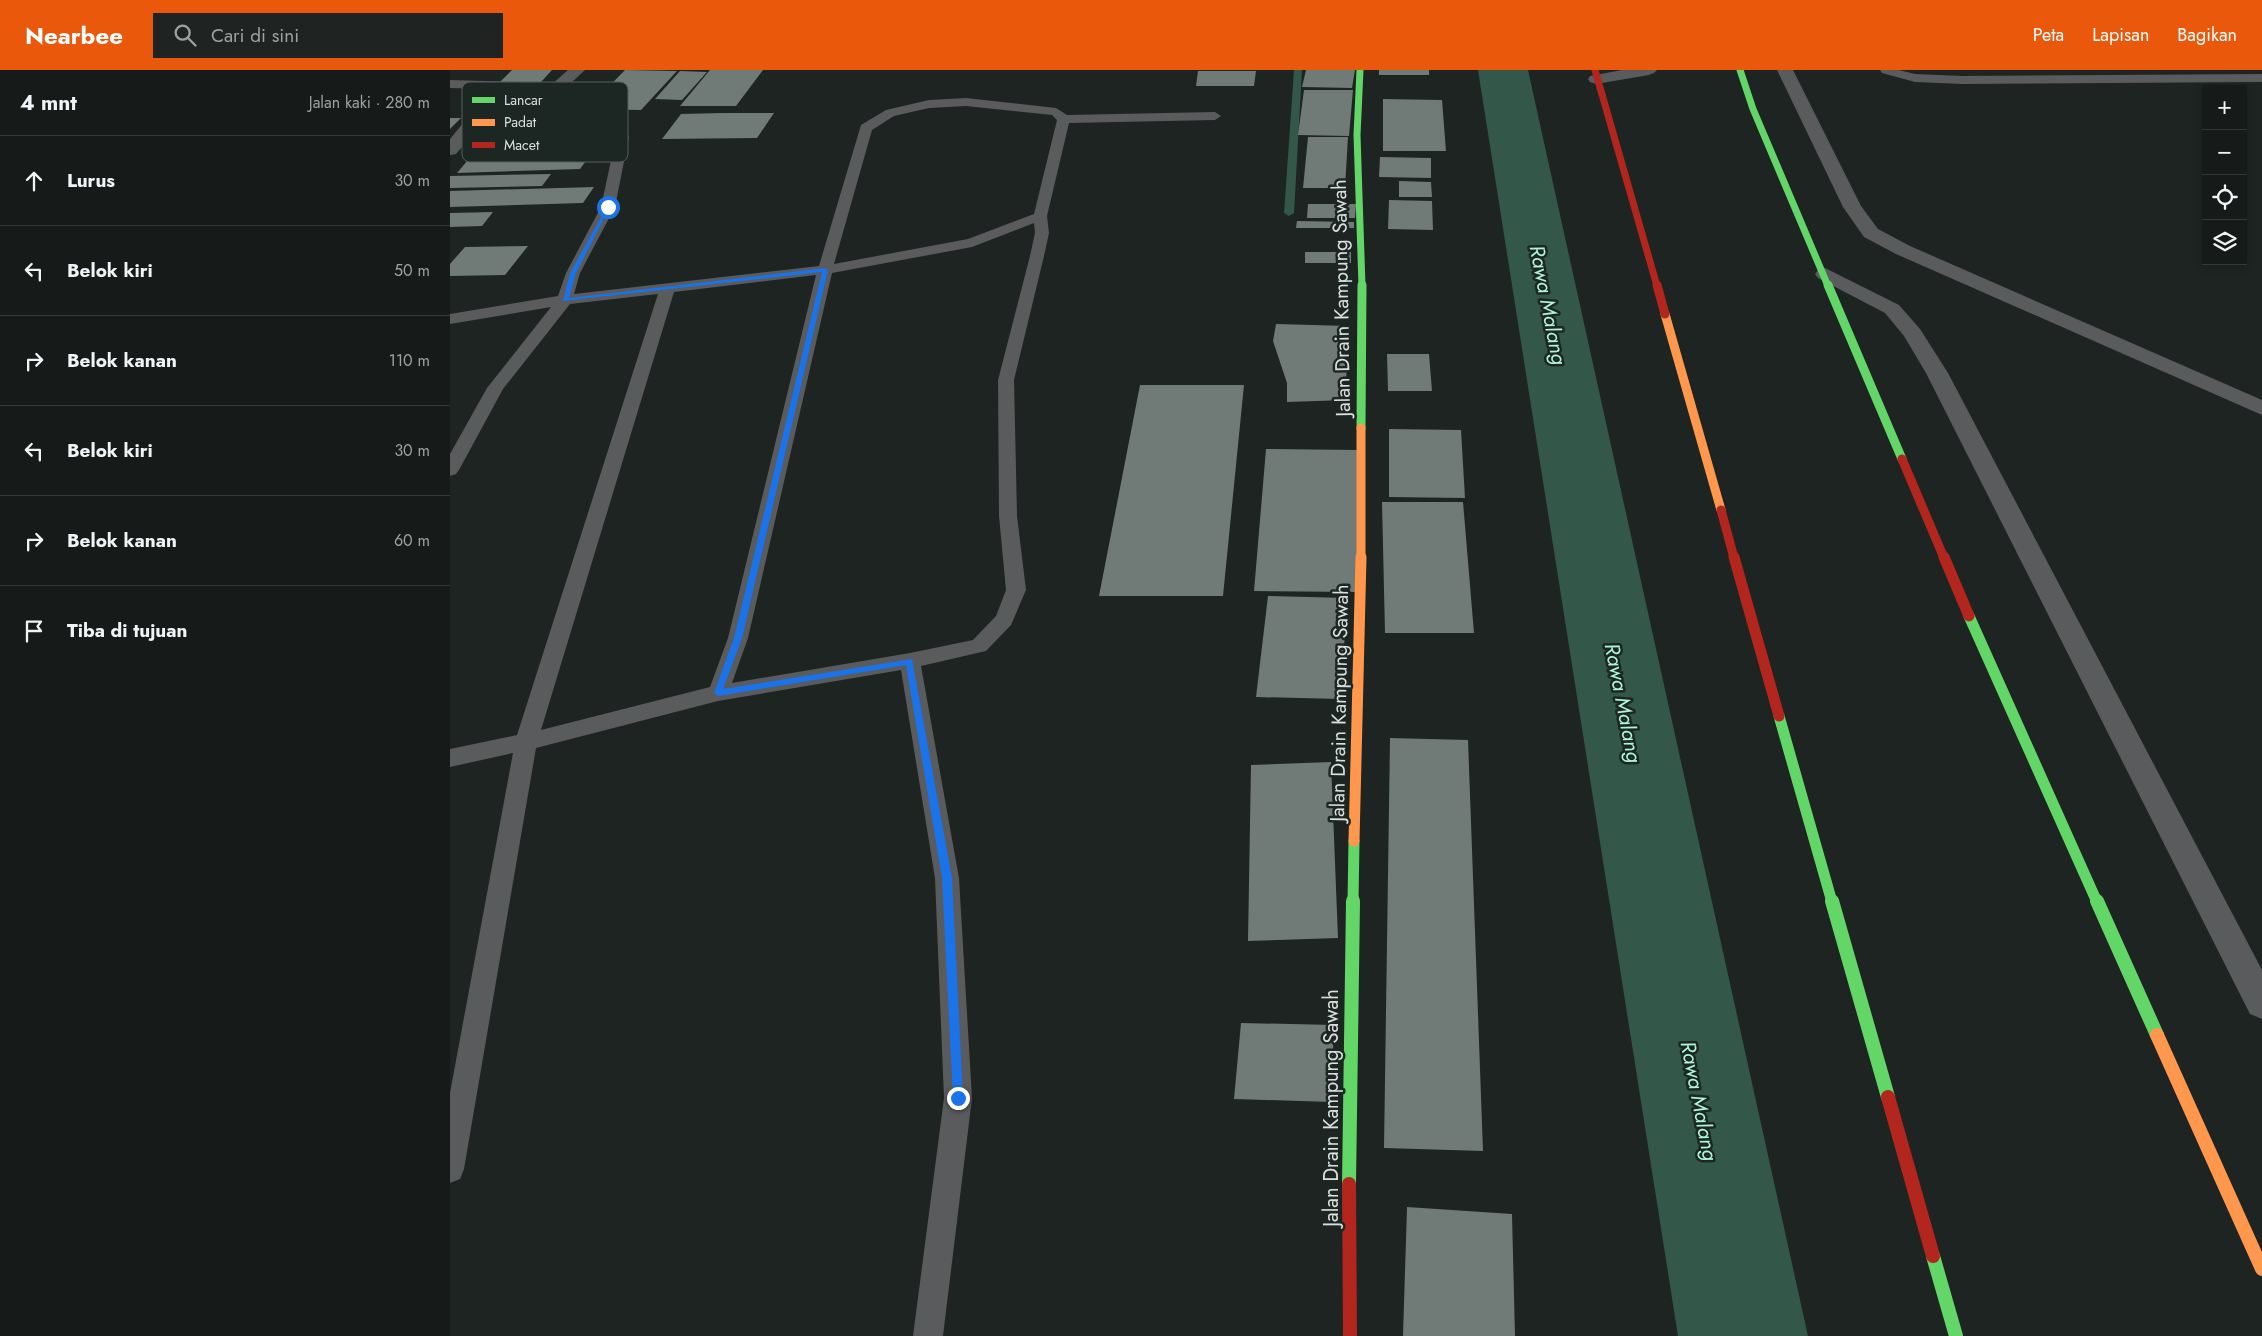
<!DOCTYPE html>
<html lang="id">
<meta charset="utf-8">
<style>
:root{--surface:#161b19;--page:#1f2422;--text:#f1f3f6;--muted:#9ea1a2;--line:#353938;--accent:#ea580c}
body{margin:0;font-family:Jost,sans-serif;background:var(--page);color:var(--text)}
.controls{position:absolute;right:15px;top:15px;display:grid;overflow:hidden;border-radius:0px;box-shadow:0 2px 8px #0003}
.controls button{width:45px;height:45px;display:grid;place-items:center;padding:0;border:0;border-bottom:1px solid var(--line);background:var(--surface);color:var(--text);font:25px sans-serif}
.stop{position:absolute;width:15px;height:15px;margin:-11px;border:4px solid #1a73e8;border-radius:50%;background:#fff}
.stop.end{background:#1a73e8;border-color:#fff;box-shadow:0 1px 5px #0008}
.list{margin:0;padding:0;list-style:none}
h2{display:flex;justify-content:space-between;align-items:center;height:65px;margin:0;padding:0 20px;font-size:21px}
h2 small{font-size:16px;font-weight:400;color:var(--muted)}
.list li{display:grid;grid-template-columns:32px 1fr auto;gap:15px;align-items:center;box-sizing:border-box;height:90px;padding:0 20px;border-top:1px solid var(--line)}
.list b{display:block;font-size:19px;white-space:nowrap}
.list em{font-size:16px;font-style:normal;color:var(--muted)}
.icon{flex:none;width:28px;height:28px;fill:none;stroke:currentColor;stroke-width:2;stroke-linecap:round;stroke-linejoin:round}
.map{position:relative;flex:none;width:1812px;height:1266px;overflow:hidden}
header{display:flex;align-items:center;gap:30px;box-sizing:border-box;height:70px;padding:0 25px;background:var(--accent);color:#fff}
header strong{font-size:24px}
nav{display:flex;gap:28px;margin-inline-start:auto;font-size:18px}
.search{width:350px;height:45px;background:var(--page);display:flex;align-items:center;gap:12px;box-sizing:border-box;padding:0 18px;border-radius:0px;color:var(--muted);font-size:19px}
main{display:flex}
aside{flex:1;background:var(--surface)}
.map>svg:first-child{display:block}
</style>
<header>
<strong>Nearbee</strong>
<div class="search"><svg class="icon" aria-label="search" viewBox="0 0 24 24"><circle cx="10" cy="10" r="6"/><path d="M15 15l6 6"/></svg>Cari di sini</div>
<nav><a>Peta</a><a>Lapisan</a><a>Bagikan</a></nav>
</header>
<main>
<aside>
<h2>4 mnt<small>Jalan kaki · 280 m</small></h2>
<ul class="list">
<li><svg class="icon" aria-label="ahead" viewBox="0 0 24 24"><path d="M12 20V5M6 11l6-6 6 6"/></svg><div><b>Lurus</b></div><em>30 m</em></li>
<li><svg class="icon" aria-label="left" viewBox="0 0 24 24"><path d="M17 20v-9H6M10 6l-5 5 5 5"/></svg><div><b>Belok kiri</b></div><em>50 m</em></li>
<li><svg class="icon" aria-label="right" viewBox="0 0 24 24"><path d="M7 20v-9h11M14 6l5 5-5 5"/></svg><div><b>Belok kanan</b></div><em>110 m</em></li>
<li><svg class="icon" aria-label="left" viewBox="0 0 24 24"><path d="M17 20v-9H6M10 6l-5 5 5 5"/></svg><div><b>Belok kiri</b></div><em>30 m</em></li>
<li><svg class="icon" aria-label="right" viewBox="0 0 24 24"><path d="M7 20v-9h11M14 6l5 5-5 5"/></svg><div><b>Belok kanan</b></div><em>60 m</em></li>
<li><svg class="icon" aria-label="arrive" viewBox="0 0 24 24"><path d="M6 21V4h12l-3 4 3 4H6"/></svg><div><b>Tiba di tujuan</b></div></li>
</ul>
</aside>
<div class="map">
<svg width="1812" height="1266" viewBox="0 0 1812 1266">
<rect width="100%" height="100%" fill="#1e2421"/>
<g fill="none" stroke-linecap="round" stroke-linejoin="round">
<path fill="#335749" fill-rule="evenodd" d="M 844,0 L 852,0 L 844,143 L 839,146 L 834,143 Z"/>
<path fill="#335749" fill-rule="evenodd" d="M 1028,0 L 1078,0 L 1358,1266 L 1228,1266 Z"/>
</g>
<g fill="#707a76">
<path d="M 62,0 L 102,0 L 91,12 L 49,13 Z"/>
<path d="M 175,0 L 227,1 L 191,40 L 137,39 Z"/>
<path d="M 260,0 L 313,0 L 286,36 L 230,36 Z"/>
<path d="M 856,0 L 905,0 L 902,18 L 852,17 Z"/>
<rect x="929" y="0" width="50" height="5"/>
<path d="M 230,1 L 257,2 L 232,30 L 205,29 Z"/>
<path d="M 748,1 L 806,1 L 804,16 L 746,16 Z"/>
<path d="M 854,20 L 903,20 L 899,66 L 848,65 Z"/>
<path d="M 933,29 L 992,30 L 996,81 L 933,81 Z"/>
<path d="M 273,43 L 324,43 L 307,68 L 212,69 L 231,44 Z"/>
<path d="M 0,48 L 11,48 L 0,59 Z"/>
<path d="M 858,67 L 898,67 L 895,118 L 853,118 Z"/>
<path d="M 149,73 L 130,99 L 7,103 L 29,77 Z"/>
<path d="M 930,87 L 981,88 L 981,108 L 929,107 Z"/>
<path d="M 101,104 L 92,116 L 0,118 L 0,106 Z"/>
<path d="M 949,111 L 981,112 L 982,127 L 949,127 Z"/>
<path d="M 144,117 L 133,133 L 0,137 L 0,121 Z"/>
<path d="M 939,130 L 982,131 L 983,160 L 938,159 Z"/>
<path d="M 858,134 L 906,134 L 905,148 L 857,148 Z"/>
<path d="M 43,142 L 32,156 L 0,157 L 0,143 Z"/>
<path d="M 847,151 L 904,152 L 904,158 L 846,158 Z"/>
<path d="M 78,176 L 55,205 L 0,206 L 0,194 L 15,177 Z"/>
<rect x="855" y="182" width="46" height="11"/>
<path d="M 826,254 L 899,256 L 896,311 L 897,330 L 837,332 L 837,313 L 823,271 Z"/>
<path d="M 937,284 L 979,284 L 982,321 L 938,321 Z"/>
<path d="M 690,315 L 794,315 L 773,526 L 649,526 Z"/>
<path d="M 939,359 L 1011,360 L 1015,428 L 939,427 Z"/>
<path d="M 816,379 L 909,380 L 907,522 L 804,521 Z"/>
<path d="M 932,432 L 1013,432 L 1024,563 L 935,563 Z"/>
<path d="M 818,526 L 897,528 L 891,629 L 806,627 Z"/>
<path d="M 940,668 L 1018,670 L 1033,1081 L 934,1078 Z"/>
<path d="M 881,692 L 888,868 L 798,871 L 801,695 Z"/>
<path d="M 791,953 L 884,955 L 881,1032 L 784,1029 Z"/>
<path d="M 957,1137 L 1062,1144 L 1065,1266 L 953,1266 Z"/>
</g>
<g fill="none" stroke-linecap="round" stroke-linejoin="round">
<g fill="#5a5b5c" fill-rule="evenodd">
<path d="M 1430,0 L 1449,0 L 1465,4 L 1513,6 L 1812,4 L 1812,12 L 1513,14 L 1465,12 L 1432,3 Z"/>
<path d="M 0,10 L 108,13 L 114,17 L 108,21 L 0,18 Z"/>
<path d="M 516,28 L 606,38 L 617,45 L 765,42 L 771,46 L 765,50 L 619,53 L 597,146 L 599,163 L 594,186 L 564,310 L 567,446 L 576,520 L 561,555 L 536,581 L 471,596 L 509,808 L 522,1028 L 493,1266 L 463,1266 L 494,1028 L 485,808 L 451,600 L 268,631 L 86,678 L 14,1099 L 10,1109 L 0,1113 L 0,1023 L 63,683 L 0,697 L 0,679 L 67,665 L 208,224 L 120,234 L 53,319 L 9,400 L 6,404 L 0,406 L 0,384 L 37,318 L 101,237 L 0,254 L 0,244 L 108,226 L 116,203 L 151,137 L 166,67 L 153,57 L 84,38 L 82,35 L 84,32 L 88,31 L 163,51 L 179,66 L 165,137 L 130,203 L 124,224 L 369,196 L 411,55 L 436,40 L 479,30 ZM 516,36 L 602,45 L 607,50 L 584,144 L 518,169 L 384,194 L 422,60 L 444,46 L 479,38 ZM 584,153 L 585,163 L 580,186 L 548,310 L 549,446 L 556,520 L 546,546 L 523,570 L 460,583 L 282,613 L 298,568 L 382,203 L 522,177 ZM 366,205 L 278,568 L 260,617 L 91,660 L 224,222 Z"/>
</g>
<g fill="#5a5b5c" fill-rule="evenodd">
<path d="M 118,0 L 135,0 L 94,38 L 37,53 L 26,60 L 6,84 L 0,85 L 0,69 L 14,52 L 25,47 L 82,32 Z"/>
<path d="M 1172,0 L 1207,0 L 1204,3 L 1199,5 L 1146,14 L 1140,12 L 1138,9 L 1140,6 Z"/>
<path d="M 1327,0 L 1343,0 L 1411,136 L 1428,159 L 1460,176 L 1812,330 L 1812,345 L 1446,184 L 1414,167 L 1393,137 Z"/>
<path d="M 1375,198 L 1449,235 L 1470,259 L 1498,303 L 1812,900 L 1812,949 L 1800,944 L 1476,303 L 1454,266 L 1435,243 L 1368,208 L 1365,204 L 1368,200 Z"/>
</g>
<g stroke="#63d668" stroke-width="7">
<path d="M 910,0 L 907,65 L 912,216"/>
<path d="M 1290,0 L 1303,39 L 1378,216"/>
</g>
<g stroke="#63d668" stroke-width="9">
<path d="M 1378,215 L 1452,389"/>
<path d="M 911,358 L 912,215"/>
</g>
<g stroke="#63d668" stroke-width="11">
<path d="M 1519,546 L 1647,832"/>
<path d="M 1329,646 L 1382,832"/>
<path d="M 903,832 L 904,771"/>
</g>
<g stroke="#63d668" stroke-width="14">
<path d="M 1382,831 L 1438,1027"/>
<path d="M 1647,831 L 1707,965"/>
<path d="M 899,1114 L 903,831"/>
<path d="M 1483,1186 L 1506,1266"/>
</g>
<g stroke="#ff974d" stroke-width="9">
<path d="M 1215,244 L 1271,440"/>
<path d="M 911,488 L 911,358"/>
</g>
<path stroke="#ff974d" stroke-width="11" d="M 904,771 L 911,487"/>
<path stroke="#ff974d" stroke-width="14" d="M 1707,965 L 1812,1199"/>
<path stroke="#b3261e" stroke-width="7" d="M 1145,0 L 1207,216"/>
<g stroke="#b3261e" stroke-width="9">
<path d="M 1207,215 L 1215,244"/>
<path d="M 1452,389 L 1494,488"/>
<path d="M 1271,440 L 1284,488"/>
</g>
<g stroke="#b3261e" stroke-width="11">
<path d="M 1284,487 L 1329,646"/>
<path d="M 1494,487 L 1519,546"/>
</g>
<g stroke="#b3261e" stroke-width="14">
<path d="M 1438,1027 L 1483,1186"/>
<path d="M 899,1114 L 900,1266"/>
</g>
</g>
<path fill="#1a73e8" d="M 158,135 L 160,137 L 126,203 L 119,228 L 375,198 L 378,200 L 292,568 L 273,619 L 462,589 L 502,808 L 513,1028 L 508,1033 L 503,1028 L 492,808 L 456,595 L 268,626 L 264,623 L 284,568 L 372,202 L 113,231 L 120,203 Z"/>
<g text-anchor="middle" stroke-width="5" stroke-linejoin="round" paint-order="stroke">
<g font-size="20" fill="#dae0de" stroke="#1c2622">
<text transform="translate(891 228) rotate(-91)" y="7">Jalan Drain Kampung Sawah</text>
<text transform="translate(889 633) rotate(-89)" y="7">Jalan Drain Kampung Sawah</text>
<text transform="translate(881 1038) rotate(-90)" y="7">Jalan Drain Kampung Sawah</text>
</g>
<g font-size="21" font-style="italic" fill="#aef5d9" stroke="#1c2622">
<text transform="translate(1098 235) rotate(79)" y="7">Rawa Malang</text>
<text transform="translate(1173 633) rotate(79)" y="7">Rawa Malang</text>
<text transform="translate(1249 1031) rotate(79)" y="7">Rawa Malang</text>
</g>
</g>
<rect x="12" y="12" width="166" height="80" rx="8" fill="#1c2622" stroke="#555e5a" stroke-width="1"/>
<rect x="22" y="27" width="23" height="6" fill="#63d668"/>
<rect x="22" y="49" width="23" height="7" fill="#ff974d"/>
<rect x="22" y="72" width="23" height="6" fill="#b3261e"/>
<g font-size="14" fill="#dae0de">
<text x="54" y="35">Lancar</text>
<text x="54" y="57">Padat</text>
<text x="54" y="80">Macet</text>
</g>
</svg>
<div class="controls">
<button>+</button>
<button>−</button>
<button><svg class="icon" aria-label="locate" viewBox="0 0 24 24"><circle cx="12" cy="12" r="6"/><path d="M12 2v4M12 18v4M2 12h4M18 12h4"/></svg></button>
<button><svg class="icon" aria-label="layers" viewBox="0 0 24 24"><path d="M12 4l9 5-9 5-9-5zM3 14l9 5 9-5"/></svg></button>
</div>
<div class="stop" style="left:158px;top:137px"></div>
<div class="stop end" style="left:508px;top:1028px"></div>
</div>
</main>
